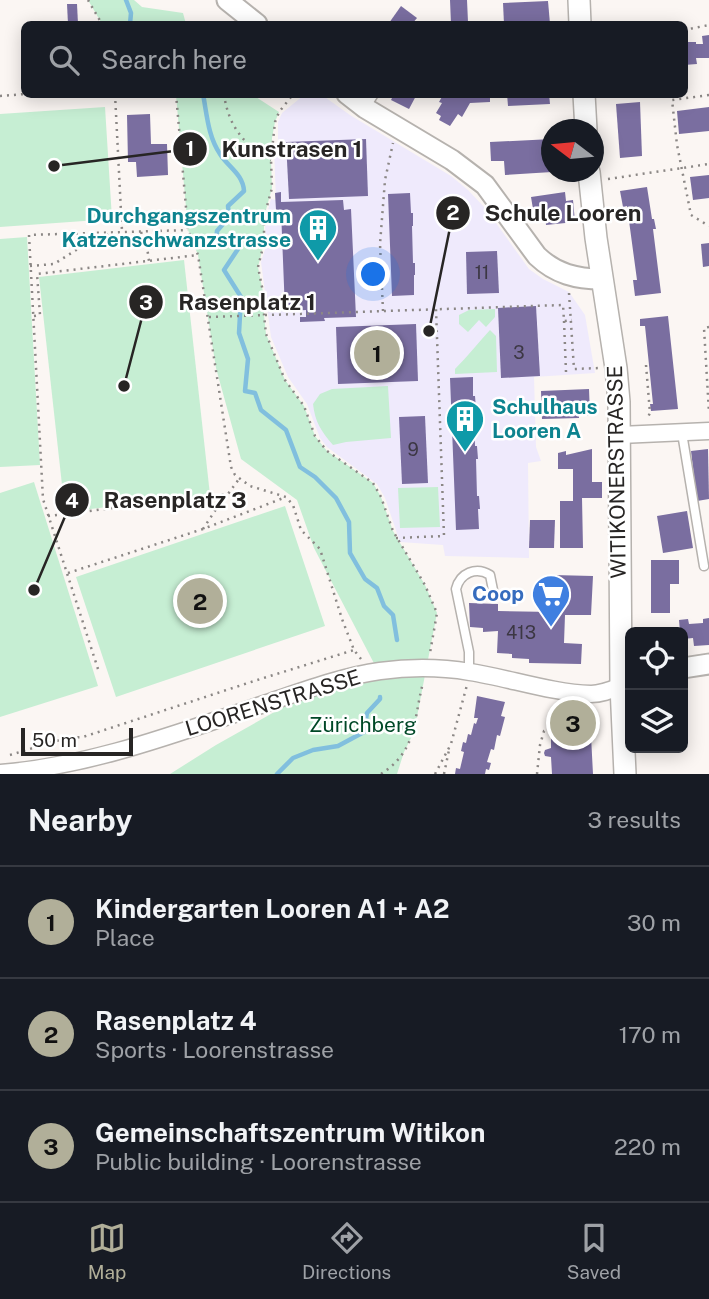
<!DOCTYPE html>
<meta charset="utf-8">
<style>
:root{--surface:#171b24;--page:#242831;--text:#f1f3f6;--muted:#9ea1a6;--line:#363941;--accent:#b1af99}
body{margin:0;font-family:"Public Sans",sans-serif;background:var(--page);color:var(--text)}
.controls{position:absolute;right:21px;bottom:21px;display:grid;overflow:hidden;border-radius:10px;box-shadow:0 4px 18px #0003}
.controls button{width:63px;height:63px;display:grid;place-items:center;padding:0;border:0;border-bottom:2px solid var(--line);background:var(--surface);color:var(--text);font:35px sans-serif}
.compass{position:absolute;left:541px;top:119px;width:63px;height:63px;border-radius:50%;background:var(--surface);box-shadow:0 4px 18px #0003;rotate:286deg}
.scale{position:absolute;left:21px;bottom:18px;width:112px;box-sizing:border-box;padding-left:7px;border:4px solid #272524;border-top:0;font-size:19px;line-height:24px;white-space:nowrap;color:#272524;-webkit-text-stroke:5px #fff;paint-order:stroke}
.you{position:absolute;left:374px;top:275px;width:24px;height:24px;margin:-18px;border:5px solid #fff;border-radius:50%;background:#1a73e8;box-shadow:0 0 0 10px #1a73e833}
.badge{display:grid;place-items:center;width:46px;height:46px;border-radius:50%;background:var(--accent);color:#111;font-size:23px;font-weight:700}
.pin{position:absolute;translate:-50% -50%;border:4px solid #fff;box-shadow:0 2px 7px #0006}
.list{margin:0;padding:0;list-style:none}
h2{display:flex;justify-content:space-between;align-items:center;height:91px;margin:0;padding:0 28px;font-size:30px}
h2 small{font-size:23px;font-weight:400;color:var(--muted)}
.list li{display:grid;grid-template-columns:46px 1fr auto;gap:21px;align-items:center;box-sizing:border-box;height:112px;padding:0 28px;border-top:2px solid var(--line)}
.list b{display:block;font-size:26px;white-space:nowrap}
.list p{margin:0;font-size:23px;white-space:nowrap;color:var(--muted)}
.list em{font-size:23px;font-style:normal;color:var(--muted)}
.icon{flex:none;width:38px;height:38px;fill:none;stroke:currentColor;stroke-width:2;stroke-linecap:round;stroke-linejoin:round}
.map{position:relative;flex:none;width:709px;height:774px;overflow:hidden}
.search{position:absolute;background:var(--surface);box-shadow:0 4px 18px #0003;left:21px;right:21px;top:21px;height:77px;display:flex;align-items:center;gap:18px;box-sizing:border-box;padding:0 24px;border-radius:10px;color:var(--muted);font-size:26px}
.sheet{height:427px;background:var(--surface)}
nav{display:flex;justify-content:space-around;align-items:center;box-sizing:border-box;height:98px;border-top:2px solid var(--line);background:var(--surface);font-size:19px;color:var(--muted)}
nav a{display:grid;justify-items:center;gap:4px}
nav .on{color:var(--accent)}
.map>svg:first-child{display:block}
</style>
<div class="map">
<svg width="709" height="774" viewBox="0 0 709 774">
<rect width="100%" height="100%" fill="#fbf6f3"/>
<path fill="#efeafc" d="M 304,95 L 322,95 L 350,115 L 451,176 L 468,190 L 486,209 L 529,269 L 543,279 L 569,292 L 585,315 L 595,373 L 534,377 L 536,447 L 541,461 L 528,463 L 529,558 L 445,556 L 443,545 L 400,542 L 385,498 L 377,484 L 327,447 L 320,438 L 307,404 L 288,377 L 271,337 L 261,262 L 266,246 L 265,223 L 268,210 L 271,199 L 276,200 L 274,147 L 278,147 L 278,122 L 282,113 Z"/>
<g fill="#c6eed3">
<path d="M 88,0 L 134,0 L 142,7 L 183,13 L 186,24 L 102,24 Z"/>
<path d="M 176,95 L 253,95 L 279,112 L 275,122 L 272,138 L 271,160 L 272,188 L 264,217 L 264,243 L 258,267 L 264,297 L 264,315 L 266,334 L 285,380 L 304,406 L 315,436 L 327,451 L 373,483 L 381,497 L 393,531 L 425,585 L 437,613 L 414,732 L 404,752 L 397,774 L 170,774 L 216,745 L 324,684 L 378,671 L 314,548 L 297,500 L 241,459 L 216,368 L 198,255 L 188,230 Z"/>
<path d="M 105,107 L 112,219 L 0,227 L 0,114 Z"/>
<path d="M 27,237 L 40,465 L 0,467 L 0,239 Z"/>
<path d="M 184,260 L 210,495 L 65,512 L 39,277 Z"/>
<path d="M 495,309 L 495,317 L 486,327 L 479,320 L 468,332 L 459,324 L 459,315 L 469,310 Z"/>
<path d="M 490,330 L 496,336 L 497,372 L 455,374 L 455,369 C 468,356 478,343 490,330 Z"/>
<path d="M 388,386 L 391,438 L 346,442 L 333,445 C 321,431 315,422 313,404 L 320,394 L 332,389 Z"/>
<path d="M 34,482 L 98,686 L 0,717 L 0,493 Z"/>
<path d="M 438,487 L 440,527 L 400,528 L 398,488 Z"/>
<path d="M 285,506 L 325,626 L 116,697 L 76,577 Z"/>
</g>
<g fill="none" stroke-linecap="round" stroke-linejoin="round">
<g stroke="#81bfde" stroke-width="4.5">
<path d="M 126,0 L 131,13 L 130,24"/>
<path d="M 203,94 C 207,115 208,136 220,154 C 228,167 243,174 244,191 L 228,206 L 229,217 L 217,231 L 216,241 L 224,245 L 236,241 L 240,246 L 224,270 L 241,297 L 239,333 L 248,359 L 245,391 L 255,393 L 261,410 L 286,430 L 300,467 L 315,477 L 336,498 L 349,522 L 350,553 L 365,579 L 377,588 L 384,606 L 393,615 L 397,640"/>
<path d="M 277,774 L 293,758 L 313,750 L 338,746 L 364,732 L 367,713 L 380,699 L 380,697"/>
</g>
</g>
<g fill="#7a6ea0">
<path d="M 450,0 L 467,0 L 468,22 L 466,22 L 466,24 L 451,24 Z"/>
<path d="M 548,1 L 550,24 L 504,24 L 503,3 Z"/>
<path d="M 67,4 L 77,4 L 78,24 L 68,24 Z"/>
<path d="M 401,6 L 417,18 L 412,24 L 391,24 L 389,23 Z"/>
<path d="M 709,35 L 709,58 L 696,58 L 697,64 L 684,65 L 684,42 L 696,42 L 696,44 L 703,44 L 702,36 Z"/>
<path d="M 394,94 L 417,94 L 409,109 L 391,100 Z"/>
<path d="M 447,94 L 490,94 L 490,102 L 470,103 L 462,117 L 458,114 L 450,126 L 439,120 L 441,116 L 436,113 L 442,103 L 439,102 L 443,95 L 446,96 Z"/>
<path d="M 507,94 L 549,94 L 550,104 L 508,106 Z"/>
<path d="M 640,102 L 642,156 L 620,158 L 616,104 Z"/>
<path d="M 709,107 L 709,131 L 679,134 L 677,111 Z"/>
<path d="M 150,114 L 151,144 L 167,144 L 168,175 L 137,177 L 136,162 L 128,162 L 127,115 Z"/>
<path d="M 366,139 L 368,196 L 289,199 L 286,142 Z"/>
<path d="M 552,139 L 552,172 L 505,175 L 504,161 L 491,161 L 490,142 Z"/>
<path d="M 709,175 L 709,198 L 693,200 L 690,177 Z"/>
<path d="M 647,187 L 652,219 L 654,219 L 656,229 L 653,229 L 661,293 L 635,296 L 633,280 L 637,280 L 627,206 L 623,207 L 620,191 Z"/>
<path d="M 281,192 L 281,202 L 343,200 L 344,210 L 351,209 L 356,317 L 324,318 L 325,321 L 300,322 L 300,317 L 306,317 L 306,310 L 285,311 L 281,210 L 276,210 L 275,193 Z"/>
<path d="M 565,192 L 566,201 L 573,200 L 575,222 L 546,225 L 544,207 L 533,209 L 531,197 Z"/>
<path d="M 410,193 L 411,213 L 413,213 L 413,226 L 412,226 L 413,263 L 415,263 L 415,275 L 414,275 L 414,295 L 392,296 L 388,194 Z"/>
<path d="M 709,243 L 709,266 L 703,267 L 701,244 Z"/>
<path d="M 497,251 L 499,293 L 467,294 L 466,252 Z"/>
<path d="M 536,306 L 540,376 L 501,378 L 498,308 Z"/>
<path d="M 668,316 L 678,409 L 651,411 L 650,404 L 653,404 L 645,326 L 640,326 L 640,319 Z"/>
<path d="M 416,324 L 418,381 L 338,384 L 336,327 Z"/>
<path d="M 473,377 L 473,396 L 475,396 L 476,409 L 474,409 L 475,446 L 477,446 L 478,459 L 476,459 L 477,496 L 479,496 L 480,509 L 478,509 L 479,529 L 456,530 L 450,378 Z"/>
<path d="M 589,389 L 590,415 L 579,416 L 579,418 L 542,419 L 541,391 Z"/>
<path d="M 425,416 L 428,483 L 402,484 L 399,417 Z"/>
<path d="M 592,449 L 592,482 L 602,482 L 602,498 L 582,498 L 583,548 L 560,548 L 560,501 L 573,501 L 573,469 L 558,469 L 558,453 L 566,451 L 566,455 Z"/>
<path d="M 708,449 L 709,499 L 697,501 L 691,451 Z"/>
<path d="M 687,511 L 693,548 L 663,553 L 657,516 Z"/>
<path d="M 530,520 L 555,520 L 554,548 L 529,548 Z"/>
<path d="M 651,560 L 679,560 L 679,584 L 670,584 L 670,613 L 651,613 Z"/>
<path d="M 553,575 L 593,576 L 591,615 L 565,615 L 564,643 L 582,644 L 581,664 L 529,663 L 529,659 L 512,658 L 512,654 L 497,653 L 498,631 L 483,632 L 483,628 L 470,627 L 469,603 L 498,604 L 498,611 L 552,612 Z"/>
<path d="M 709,618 L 709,645 L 694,646 L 693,638 L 683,639 L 683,632 L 680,632 L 679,620 L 688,619 L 689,624 L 703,623 L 703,619 Z"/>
<path d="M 477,696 L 505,702 L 501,716 L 505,717 L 500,736 L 497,735 L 494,750 L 491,749 L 487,762 L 491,763 L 489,770 L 486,769 L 485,774 L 455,774 L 456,768 L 460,769 L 464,752 L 461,751 L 463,742 L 466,743 L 468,734 L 471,735 L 474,723 L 476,724 L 478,718 L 474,718 Z"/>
<path d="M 585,708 L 586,736 L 591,736 L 593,774 L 552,774 L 551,757 L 545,756 L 544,753 L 545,750 L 551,748 L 551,738 L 561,737 L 560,709 Z"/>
</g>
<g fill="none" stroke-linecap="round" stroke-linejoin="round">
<g stroke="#b6b2ae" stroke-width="11">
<g id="service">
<path d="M 365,108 L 374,94"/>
<path d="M 682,433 L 704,566"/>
<path d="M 469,671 L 469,652 L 456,589 C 460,573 476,566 490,575 L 493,590"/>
</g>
</g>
<g stroke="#b6b2ae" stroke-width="19">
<g id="minor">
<path d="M 620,435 L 709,431"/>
<path d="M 0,773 C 92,766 180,732 267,703 C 303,691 343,676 380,671 C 410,667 440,667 470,672 C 509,678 552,693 591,694 C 602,694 611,690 621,686"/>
</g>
</g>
<g stroke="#b6b2ae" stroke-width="23">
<g id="tertiary">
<path d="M 227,0 L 257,24"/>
<path d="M 347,94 L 365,108 L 452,160 L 485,185 L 537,256 C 556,274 576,279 602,279"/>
<path d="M 683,668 L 709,664"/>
</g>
</g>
<g stroke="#b6b2ae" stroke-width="24">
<g id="secondary">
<path d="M 579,0 L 580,24"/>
<path d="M 584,94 L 586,130"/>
<path d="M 589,172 L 596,238 L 616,368 L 619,402 L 621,686 L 625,774"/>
</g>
</g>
<g stroke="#8b8785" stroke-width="2.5" stroke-dasharray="2 5" stroke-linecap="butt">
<path d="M 88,0 L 102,24"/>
<path d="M 600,23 L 603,24"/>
<path d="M 684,30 L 709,25"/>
<path d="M 115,94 L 122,231"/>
<path d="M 176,94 L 188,230 L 198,255 L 231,467 L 235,475 L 250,486 L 286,497 L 293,505 L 301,530 L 320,549 L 342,619 L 354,650 L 361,659"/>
<path d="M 224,94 C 228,125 244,146 271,160"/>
<path d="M 709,95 L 672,100 L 677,145 L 691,215 L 709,226"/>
<path d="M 0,96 L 25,94"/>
<path d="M 291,97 L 279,112 L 275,122 L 271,160 L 272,188 L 264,217 L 264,243 L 258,267 L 264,297 L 264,315 L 266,334 L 285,380 L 304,406 L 315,436 L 327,451 L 373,483 L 381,497 L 393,531 L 425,585 L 437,613 L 430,653"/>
<path d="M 608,179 L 709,164"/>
<path d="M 141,232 L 147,247 L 149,261"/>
<path d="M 30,266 L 54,264 L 84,245 L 110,234"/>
<path d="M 569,293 L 574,369 L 599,368"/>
<path d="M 383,311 L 380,244 L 385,180 L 393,143"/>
<path d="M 34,316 L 40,315 L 37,274 L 198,255"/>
<path d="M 209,317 L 563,305 L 564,321 L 572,320"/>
<path d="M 564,321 L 566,372"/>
<path d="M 709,327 L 704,328 L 709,413"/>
<path d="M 646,365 L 650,413 L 648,417"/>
<path d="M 48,516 L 228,494 L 239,479"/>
<path d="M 203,529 L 226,494"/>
<path d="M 396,538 L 444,536 L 436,309"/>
<path d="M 68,573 L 203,529 L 286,497"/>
<path d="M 98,669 L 43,499 L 29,235 L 188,230"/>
<path d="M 10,755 L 66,738 L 83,737 L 254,681 L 354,650"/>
<path d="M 381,774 C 418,750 413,720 423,683"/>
<path d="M 435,774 L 451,744 L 467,685"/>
<path d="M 444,774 L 449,750"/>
<path d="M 537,774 L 540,745 L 544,731 L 553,729 L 554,706"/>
</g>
<use href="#service" stroke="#fff" stroke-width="8"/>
<use href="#minor" stroke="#fff" stroke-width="16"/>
<use href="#tertiary" stroke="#fff" stroke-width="19"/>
<use href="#secondary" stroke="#fff" stroke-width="21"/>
</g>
<defs>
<g id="building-pin" transform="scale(2.0125)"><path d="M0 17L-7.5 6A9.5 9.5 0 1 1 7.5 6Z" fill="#0f9aa8" stroke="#fff"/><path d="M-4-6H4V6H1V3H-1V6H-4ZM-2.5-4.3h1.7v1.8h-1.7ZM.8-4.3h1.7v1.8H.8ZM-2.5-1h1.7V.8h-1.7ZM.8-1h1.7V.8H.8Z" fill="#fff"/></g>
<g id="supermarket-pin" transform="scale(2.0125)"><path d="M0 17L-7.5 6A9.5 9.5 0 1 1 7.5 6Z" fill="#3f7fe0" stroke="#fff"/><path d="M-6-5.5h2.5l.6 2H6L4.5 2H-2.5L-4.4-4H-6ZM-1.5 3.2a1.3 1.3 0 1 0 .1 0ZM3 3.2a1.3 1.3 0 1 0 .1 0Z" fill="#fff"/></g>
</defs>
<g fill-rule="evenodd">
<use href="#building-pin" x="318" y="228"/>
<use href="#building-pin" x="465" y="419"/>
<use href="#supermarket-pin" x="551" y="594"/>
</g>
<g text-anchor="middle" stroke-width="5" stroke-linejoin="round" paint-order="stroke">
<g font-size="18" fill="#3c3743">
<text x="482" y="279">11</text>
<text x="519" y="359">3</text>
<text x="413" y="456">9</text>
<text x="521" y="639">413</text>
</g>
<g font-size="21" font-weight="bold" fill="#0d838f" stroke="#fff" text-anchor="end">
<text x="291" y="223">Durchgangszentrum<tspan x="291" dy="24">Katzenschwanzstrasse</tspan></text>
<text x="492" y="414" text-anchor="start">Schulhaus<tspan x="492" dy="24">Looren A</tspan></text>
</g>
<g font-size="21" fill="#272524" stroke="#fff">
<text transform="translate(617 472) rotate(-91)" y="7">WITIKONERSTRASSE</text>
<text transform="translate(273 703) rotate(-17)" y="7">LOORENSTRASSE</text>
</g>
<g font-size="21" font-weight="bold" fill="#366cbe" stroke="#fff" text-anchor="end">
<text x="524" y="601">Coop</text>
</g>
<g font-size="21" fill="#004827" stroke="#fff">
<text x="363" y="732">Zürichberg</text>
</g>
</g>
<path fill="none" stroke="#272524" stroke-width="2.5" d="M54 166L190 149M429 331L453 213M124 386L146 302M34 590L72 500"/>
<g fill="#272524" stroke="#fff" stroke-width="2.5">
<circle cx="54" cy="166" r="7"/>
<circle cx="429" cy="331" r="7"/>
<circle cx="124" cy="386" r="7"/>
<circle cx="34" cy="590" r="7"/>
<circle cx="190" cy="149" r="18"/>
<circle cx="453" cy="213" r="18"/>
<circle cx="146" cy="302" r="18"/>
<circle cx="72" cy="500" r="18"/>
</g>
<g font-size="21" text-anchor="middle" font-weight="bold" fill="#fff">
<text x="190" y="156">1</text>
<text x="453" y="220">2</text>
<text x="146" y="310">3</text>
<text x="72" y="508">4</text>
</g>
<g font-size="23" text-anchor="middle" font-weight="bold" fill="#272524" stroke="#fff" stroke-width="5" stroke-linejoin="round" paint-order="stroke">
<text x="292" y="157">Kunstrasen 1</text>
<text x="563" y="221">Schule Looren</text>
<text x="247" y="310">Rasenplatz 1</text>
<text x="175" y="508">Rasenplatz 3</text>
</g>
</svg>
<div class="controls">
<button><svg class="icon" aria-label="locate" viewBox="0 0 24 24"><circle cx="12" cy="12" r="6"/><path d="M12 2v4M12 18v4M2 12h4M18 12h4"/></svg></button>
<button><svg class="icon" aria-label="layers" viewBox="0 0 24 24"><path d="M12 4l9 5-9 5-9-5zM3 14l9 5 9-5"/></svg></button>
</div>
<svg class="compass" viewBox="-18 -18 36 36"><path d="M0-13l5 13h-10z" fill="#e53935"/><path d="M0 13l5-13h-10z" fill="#9ea1a6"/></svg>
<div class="scale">50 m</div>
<div class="you"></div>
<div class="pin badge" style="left:377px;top:353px">1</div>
<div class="pin badge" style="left:200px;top:601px">2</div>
<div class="pin badge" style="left:573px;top:723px">3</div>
<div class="search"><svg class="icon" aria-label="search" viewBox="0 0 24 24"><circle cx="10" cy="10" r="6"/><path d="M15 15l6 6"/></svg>Search here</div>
</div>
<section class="sheet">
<h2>Nearby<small>3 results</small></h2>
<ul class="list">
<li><span class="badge">1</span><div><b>Kindergarten Looren A1 + A2</b><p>Place</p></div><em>30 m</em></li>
<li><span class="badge">2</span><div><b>Rasenplatz 4</b><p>Sports · Loorenstrasse</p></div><em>170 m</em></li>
<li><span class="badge">3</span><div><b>Gemeinschaftszentrum Witikon</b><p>Public building · Loorenstrasse</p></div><em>220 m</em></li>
</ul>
</section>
<nav>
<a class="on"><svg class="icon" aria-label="map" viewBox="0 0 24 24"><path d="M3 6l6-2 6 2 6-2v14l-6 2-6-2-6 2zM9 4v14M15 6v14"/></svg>Map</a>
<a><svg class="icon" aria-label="directions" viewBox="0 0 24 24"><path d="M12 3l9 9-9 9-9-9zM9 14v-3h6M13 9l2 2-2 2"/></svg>Directions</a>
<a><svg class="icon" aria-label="saved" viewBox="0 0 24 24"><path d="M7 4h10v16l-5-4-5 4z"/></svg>Saved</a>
</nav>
